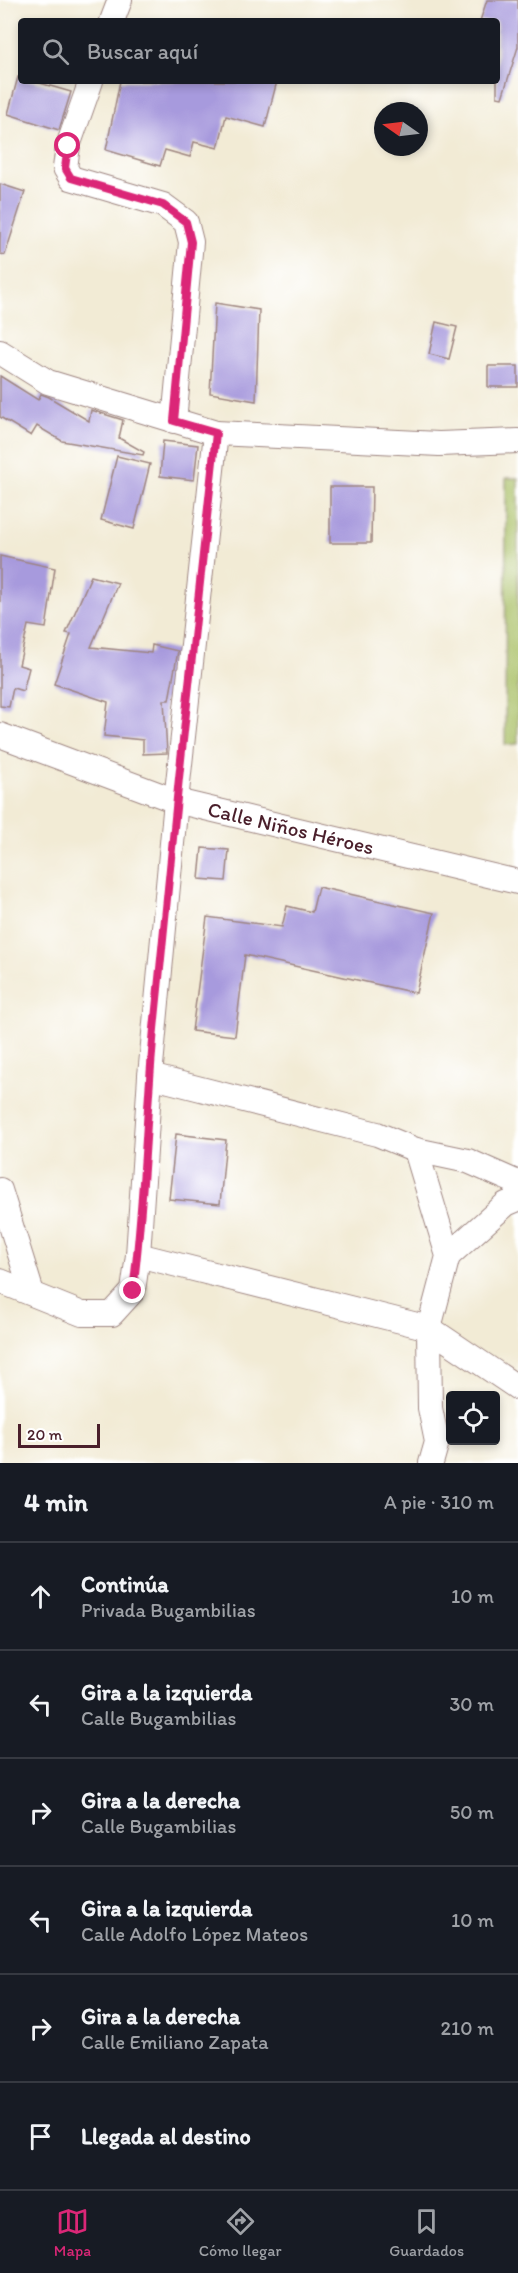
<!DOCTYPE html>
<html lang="es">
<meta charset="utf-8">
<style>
:root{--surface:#171b24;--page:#20242c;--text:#f1f3f6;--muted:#9ea1a6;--line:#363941;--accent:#db2777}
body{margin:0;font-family:Itim,sans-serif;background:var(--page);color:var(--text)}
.controls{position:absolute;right:18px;bottom:18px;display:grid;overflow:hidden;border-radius:6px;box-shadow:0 3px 9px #0003}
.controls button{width:54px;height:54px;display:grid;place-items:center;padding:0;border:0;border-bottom:2px solid var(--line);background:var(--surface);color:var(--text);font:30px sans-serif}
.compass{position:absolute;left:374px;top:102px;width:54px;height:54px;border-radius:50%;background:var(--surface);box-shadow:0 3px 9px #0003;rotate:284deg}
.scale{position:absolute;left:18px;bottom:15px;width:82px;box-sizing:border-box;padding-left:6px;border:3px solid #4a1f2b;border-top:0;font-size:16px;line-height:21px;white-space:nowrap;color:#4a1f2b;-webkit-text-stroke:4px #fff;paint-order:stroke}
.stop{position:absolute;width:18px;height:18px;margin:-14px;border:4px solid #db2777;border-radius:50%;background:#fff}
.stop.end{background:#db2777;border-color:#fff;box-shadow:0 2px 6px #0008}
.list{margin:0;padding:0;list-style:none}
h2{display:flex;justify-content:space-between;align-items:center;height:78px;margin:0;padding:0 24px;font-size:26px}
h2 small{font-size:20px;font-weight:400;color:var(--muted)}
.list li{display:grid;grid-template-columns:39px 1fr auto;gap:18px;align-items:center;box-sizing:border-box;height:108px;padding:0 24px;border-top:2px solid var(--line)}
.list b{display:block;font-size:22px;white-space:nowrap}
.list p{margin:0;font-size:20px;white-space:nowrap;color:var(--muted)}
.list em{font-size:20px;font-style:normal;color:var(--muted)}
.icon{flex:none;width:33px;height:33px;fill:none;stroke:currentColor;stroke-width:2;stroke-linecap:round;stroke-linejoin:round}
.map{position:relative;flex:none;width:518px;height:1463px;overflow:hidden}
.search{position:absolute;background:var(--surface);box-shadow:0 3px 9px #0003;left:18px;right:18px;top:18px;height:66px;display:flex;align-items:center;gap:15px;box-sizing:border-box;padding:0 21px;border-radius:6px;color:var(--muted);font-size:22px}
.sheet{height:726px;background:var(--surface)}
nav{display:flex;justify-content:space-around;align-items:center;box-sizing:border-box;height:84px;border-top:2px solid var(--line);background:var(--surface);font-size:16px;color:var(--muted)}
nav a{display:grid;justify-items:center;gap:3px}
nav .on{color:var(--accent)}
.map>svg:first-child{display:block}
</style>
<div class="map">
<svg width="518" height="1463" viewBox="0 0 518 1463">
<rect width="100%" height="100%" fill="#fff"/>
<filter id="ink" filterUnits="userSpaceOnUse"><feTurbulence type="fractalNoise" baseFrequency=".0167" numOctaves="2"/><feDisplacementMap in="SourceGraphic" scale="12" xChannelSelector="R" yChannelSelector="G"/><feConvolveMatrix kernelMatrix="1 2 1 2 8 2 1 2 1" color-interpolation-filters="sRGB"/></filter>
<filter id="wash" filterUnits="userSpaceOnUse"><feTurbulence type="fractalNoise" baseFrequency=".008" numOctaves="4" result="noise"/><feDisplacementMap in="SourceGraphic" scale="24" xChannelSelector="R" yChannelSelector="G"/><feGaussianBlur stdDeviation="1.35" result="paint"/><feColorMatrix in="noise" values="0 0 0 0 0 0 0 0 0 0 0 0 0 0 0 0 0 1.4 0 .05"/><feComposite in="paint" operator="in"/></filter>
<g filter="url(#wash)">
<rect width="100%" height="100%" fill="#f2ebd5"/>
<path fill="#a8bf64" stroke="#796f48" stroke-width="1.5" d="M 506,478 L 518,478 L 518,744 L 505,745 Z"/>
<g id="blocks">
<g fill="#a79add">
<path d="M 487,0 L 518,0 L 518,47 L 502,98 L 497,97 L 497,21 L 480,21 Z"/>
<path d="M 18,77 L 21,78 L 21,81 L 33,81 L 71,92 L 59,130 L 8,114 Z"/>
<path d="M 120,81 L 277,81 L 265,127 L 226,116 L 218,148 L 194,142 L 190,157 L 165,150 L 160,166 L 106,150 Z"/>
<path d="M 0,184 L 25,192 L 5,255 L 0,254 Z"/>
<path d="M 215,303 L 259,310 L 256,401 L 210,393 Z"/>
<path d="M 436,322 L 457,327 L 449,359 L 429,354 Z"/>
<rect x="488" y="366" width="30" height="21"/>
<path d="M 0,376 L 38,400 L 41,394 L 49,397 L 89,421 L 91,410 L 123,420 L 119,438 L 144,452 L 143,455 L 62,441 L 37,426 L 31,436 L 0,417 Z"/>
<path d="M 163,441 L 198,445 L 194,480 L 160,476 Z"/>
<path d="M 117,456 L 150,464 L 134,529 L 101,520 Z"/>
<path d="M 330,487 L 372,487 L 371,543 L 330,543 Z"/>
<path d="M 0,556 L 55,568 L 46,628 L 28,625 L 19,665 L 29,668 L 23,691 L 13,688 L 9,707 L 0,706 Z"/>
<path d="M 91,576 L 118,583 L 91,647 L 151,653 L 152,645 L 178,651 L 169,700 L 164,700 L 167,753 L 143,754 L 143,740 L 104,736 L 108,702 L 54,684 L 71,634 L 66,633 Z"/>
<path d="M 202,848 L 229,850 L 226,881 L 199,879 Z"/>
<path d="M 318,887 L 434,913 L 416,993 L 245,955 L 235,1036 L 192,1031 L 207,917 L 282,927 L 287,906 L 312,912 Z"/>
<path d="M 176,1134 L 226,1140 L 220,1204 L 169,1199 Z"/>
</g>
</g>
</g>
<g filter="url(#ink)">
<use href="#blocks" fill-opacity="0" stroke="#9e8580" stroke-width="1.5"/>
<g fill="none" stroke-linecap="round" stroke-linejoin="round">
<g stroke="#9e8580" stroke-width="26">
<g id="street">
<path d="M 112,21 L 120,0"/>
<path d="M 91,81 L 68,146 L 65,168 L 71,178 L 163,205 L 186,222 L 191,242 L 174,421"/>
<path d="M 0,352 L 48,382 L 216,433 L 439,444 L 518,441"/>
<path id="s1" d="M 0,735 L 176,801 L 518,882"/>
<path d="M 150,1076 L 377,1134 L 416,1150 L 468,1161 L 518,1183"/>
<path d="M 416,1150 L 448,1256 L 429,1328 L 430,1408 L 437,1442 L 431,1463"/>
<path d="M 0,1190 L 32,1293"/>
<path d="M 138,1255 L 429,1328 L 518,1388"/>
<path d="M 448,1256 L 506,1204 L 518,1199"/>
<path d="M 0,1281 L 82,1314 L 112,1314 L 133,1291 L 138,1255 L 150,1076 L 176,801 L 216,433"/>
</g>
</g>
<use href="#street" stroke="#fff" stroke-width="24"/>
</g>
</g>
<g fill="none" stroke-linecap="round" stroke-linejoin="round" filter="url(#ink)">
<path stroke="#db2777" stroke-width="8" d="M 68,146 L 65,168 L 71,178 L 163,205 L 186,222 L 191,242 L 174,421 L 216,433 C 194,632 173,830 154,1029 C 146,1116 144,1204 133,1291"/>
</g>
<g text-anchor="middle" stroke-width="4.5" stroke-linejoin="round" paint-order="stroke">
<g font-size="21" fill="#4a1f2b" stroke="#fff">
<text dy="7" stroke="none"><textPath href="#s1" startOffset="306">Calle Niños Héroes</textPath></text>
</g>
</g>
</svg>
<div class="controls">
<button><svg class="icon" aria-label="locate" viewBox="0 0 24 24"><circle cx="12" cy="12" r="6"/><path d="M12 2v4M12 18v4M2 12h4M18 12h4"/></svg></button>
</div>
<svg class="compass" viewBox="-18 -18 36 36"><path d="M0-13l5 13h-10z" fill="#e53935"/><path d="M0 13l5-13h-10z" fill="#9ea1a6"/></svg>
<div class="scale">20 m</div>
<div class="stop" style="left:68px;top:146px"></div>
<div class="stop end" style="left:133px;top:1291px"></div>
<div class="search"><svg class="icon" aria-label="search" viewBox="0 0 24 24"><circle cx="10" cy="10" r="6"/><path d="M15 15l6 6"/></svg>Buscar aquí</div>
</div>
<section class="sheet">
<h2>4 min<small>A pie · 310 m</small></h2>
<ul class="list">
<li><svg class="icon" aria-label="ahead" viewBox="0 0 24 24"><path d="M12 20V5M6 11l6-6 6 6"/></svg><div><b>Continúa</b><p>Privada Bugambilias</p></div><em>10 m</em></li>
<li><svg class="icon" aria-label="left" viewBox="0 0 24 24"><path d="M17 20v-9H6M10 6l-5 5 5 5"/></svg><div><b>Gira a la izquierda</b><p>Calle Bugambilias</p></div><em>30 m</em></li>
<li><svg class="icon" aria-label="right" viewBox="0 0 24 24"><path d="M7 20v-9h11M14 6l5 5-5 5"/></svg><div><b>Gira a la derecha</b><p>Calle Bugambilias</p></div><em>50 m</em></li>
<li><svg class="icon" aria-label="left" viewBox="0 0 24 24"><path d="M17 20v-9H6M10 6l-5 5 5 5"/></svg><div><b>Gira a la izquierda</b><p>Calle Adolfo López Mateos</p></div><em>10 m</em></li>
<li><svg class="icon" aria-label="right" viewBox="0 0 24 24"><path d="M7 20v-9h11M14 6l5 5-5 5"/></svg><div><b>Gira a la derecha</b><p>Calle Emiliano Zapata</p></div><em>210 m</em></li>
<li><svg class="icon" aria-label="arrive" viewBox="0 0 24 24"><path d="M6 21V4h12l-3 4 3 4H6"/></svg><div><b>Llegada al destino</b></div></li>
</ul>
</section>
<nav>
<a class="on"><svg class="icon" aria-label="map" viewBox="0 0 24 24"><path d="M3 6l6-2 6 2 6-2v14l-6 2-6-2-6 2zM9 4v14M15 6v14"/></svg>Mapa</a>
<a><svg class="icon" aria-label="directions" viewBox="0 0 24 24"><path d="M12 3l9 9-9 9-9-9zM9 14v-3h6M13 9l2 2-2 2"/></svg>Cómo llegar</a>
<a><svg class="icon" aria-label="saved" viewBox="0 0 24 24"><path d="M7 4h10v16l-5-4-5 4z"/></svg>Guardados</a>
</nav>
